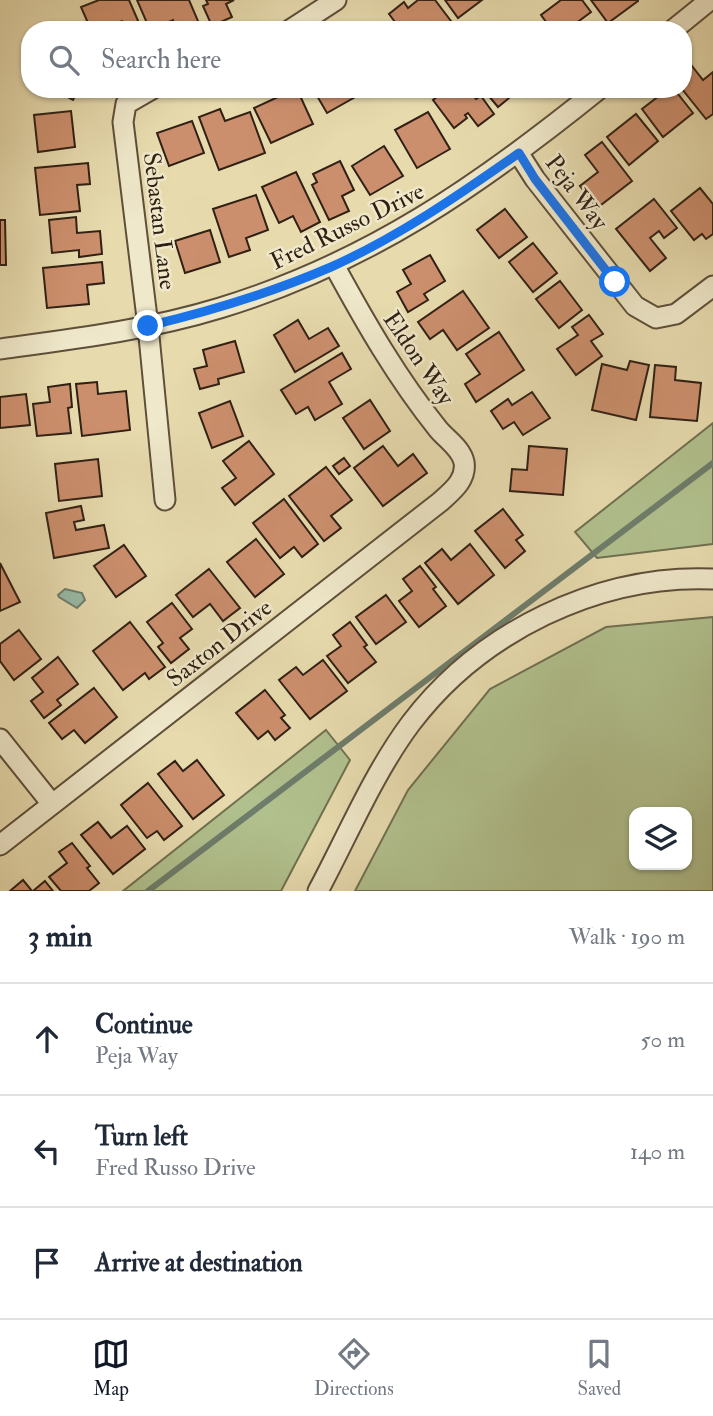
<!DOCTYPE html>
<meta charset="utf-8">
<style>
:root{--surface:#fff;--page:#f6f6f7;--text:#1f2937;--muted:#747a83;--line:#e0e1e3;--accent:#111827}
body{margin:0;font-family:"IM FELL Double Pica",serif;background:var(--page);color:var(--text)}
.controls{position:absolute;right:21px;bottom:21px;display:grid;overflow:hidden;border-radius:14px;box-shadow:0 2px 5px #0004}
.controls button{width:63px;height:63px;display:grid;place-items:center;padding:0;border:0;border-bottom:2px solid var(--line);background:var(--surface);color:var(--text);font:35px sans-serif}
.stop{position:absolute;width:21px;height:21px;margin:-16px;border:5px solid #1a73e8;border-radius:50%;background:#fff}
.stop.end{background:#1a73e8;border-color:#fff;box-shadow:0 2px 7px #0008}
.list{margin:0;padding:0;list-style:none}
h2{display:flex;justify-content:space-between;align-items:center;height:91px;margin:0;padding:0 28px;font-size:30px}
h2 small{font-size:23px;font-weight:400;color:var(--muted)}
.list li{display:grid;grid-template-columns:46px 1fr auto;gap:21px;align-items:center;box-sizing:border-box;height:112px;padding:0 28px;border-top:2px solid var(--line)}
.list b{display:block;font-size:26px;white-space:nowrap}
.list p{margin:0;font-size:23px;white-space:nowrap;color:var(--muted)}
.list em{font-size:23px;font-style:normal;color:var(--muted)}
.icon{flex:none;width:38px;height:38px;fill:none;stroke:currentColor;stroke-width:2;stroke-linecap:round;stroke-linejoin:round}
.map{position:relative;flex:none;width:713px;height:891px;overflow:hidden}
.search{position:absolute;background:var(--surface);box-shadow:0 2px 5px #0004;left:21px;right:21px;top:21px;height:77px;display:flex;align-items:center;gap:18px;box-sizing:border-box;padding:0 24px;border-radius:28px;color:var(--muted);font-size:26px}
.sheet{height:427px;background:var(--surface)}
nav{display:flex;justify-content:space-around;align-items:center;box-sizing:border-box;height:98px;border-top:2px solid var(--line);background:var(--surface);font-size:19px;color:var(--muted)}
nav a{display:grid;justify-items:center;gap:4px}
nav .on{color:var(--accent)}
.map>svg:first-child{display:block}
</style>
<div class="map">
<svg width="713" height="891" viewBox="0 0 713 891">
<rect width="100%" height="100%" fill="#e7dbae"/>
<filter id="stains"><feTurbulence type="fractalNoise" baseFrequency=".00286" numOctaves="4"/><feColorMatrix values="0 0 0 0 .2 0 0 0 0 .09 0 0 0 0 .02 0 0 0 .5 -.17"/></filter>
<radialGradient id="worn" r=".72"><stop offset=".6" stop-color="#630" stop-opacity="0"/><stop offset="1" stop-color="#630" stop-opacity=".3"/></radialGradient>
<g fill="#b1c18e" stroke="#707051" stroke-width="2" fill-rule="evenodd">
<path d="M 713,423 L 713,544 L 597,558 L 575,532 Z"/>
<path d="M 713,617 L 713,891 L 355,891 L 408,790 L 490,689 L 606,627 ZM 687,812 L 687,865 L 634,865 L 634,812 Z"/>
<path d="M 326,730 L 350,760 L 281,891 L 123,891 Z"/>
</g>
<path fill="#97bba7" stroke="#6e7d6c" stroke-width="2" d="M 65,589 L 82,593 L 85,600 L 77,608 L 59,597 L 58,595 Z"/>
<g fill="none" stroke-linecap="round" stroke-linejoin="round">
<path stroke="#6e7d6c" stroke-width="6" d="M 148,891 L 713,463"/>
</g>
<g fill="#cc8f6d" stroke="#302014" stroke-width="2">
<path d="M 99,0 L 129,0 L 139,23 L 125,28 L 122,21 L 113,25 L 115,30 L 91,30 L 81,7 Z"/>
<path d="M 137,0 L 189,0 L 201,28 L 177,30 L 173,20 L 150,30 Z"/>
<path d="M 206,0 L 234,0 L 226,4 L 232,17 L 212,26 L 203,6 L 208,4 Z"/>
<path d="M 418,0 L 435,0 L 457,29 L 401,30 L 389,14 L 404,2 L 408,8 Z"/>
<path d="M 445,0 L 482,0 L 458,18 Z"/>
<path d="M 561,0 L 582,0 L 591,12 L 575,24 L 579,30 L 552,30 L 541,15 Z"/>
<path d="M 591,0 L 638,0 L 638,1 L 608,23 Z"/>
<path d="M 692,66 L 703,80 L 713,72 L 713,114 L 706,119 L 682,89 L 683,73 Z"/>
<path d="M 53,89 L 79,89 L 73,100 Z"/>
<path d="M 274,89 L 297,89 L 313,124 L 271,143 L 254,108 L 278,97 Z"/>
<path d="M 313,89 L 363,89 L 364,92 L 327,113 Z"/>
<path d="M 447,89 L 468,89 L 476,99 L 481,96 L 494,114 L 478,126 L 468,113 L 465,115 L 467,118 L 454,128 L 433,100 Z"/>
<path d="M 483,89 L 520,89 L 498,107 Z"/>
<path d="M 668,89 L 674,89 L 693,113 L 663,137 L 642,109 Z"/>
<path d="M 220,109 L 225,121 L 250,112 L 265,153 L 219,170 L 199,117 Z"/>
<path d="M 71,111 L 75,147 L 38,152 L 34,115 Z"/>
<path d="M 428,112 L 450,149 L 417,168 L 395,130 Z"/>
<path d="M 636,114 L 658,141 L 629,165 L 607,137 Z"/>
<path d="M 192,121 L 204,153 L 169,166 L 157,133 Z"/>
<path d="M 602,142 L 632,181 L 597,208 L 580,186 L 598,172 L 585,155 Z"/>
<path d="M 384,146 L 403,176 L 370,195 L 352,166 Z"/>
<path d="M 340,161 L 354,190 L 342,196 L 349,211 L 329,220 L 312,185 L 317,182 L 313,174 Z"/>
<path d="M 88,163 L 90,184 L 77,185 L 80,211 L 40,215 L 35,168 Z"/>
<path d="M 296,172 L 320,222 L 301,232 L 293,216 L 279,223 L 262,187 Z"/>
<path d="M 700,188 L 713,204 L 713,234 L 706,239 L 702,234 L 694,240 L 671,211 Z"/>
<path d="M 256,195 L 268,230 L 246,238 L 250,250 L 229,257 L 213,209 Z"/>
<path d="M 654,199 L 677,228 L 664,238 L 659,231 L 650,238 L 666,258 L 650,271 L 616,229 Z"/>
<path d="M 505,209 L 527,237 L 499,258 L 477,230 Z"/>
<path d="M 76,217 L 77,233 L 100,231 L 102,254 L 79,257 L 79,250 L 52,253 L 49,220 Z"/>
<path d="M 0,220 L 5,220 L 6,265 L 0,265 Z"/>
<path d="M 210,230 L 220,262 L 185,273 L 175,241 Z"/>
<path d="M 533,243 L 557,273 L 533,292 L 509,262 Z"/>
<path d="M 430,255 L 445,281 L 424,294 L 428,300 L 408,312 L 397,292 L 411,284 L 403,270 Z"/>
<path d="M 102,262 L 104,283 L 87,285 L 89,304 L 47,308 L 43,268 Z"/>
<path d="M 560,281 L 582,310 L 559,328 L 536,299 Z"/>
<path d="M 463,291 L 489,328 L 457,350 L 443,330 L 430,339 L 418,322 Z"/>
<path d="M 589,315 L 603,334 L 591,341 L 602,356 L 576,375 L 557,349 L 578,335 L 572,327 Z"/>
<path d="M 298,320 L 309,339 L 328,328 L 339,346 L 295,372 L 274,335 Z"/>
<path d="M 499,332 L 524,370 L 476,402 L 465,384 L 480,374 L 466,354 Z"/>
<path d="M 235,341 L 244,372 L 218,379 L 219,384 L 200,389 L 194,369 L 207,366 L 203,350 Z"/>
<path d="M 342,353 L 351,369 L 329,382 L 342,404 L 315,420 L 308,407 L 296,414 L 281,390 Z"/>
<path d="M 630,361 L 649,365 L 636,420 L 592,410 L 602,364 L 627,370 Z"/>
<path d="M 655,365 L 676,367 L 675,380 L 701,383 L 697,421 L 650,417 Z"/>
<path d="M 97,382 L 98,394 L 126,391 L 130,430 L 82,436 L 76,384 Z"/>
<path d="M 70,384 L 72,407 L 68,408 L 71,433 L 37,436 L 33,404 L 50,402 L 48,387 Z"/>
<path d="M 532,392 L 550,418 L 523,435 L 514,422 L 503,429 L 491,411 L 508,399 L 512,405 Z"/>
<path d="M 26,394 L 30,425 L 0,428 L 0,397 Z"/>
<path d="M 370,400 L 390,431 L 364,449 L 343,418 Z"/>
<path d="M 230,401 L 243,436 L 212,448 L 199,413 Z"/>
<path d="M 249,441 L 274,474 L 235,505 L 222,488 L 236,478 L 223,461 Z"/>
<path d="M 383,446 L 398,466 L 413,454 L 427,473 L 383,506 L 354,468 Z"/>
<path d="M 529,446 L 567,449 L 563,495 L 510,491 L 512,469 L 527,470 Z"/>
<path d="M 344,458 L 350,466 L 339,474 L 333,466 Z"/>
<path d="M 98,459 L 102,496 L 59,501 L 55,464 Z"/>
<path d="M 326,467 L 352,500 L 331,516 L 341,528 L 324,541 L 289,496 Z"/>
<path d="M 284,499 L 318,544 L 302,557 L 294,547 L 280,558 L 253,523 Z"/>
<path d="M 81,506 L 84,520 L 74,522 L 76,530 L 104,525 L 109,548 L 54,558 L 46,513 Z"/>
<path d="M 503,509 L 523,535 L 516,540 L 525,551 L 505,568 L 475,531 Z"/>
<path d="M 256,539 L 284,574 L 255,597 L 227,562 Z"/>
<path d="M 470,544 L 494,575 L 458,604 L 425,563 L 442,549 L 451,560 Z"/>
<path d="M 124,545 L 146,576 L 116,597 L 94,566 Z"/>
<path d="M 0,563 L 20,602 L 0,611 Z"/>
<path d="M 420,566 L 436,587 L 433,589 L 446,606 L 419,627 L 399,601 L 412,591 L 403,579 Z"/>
<path d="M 209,569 L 240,608 L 223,621 L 210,604 L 193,617 L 176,595 Z"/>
<path d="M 386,595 L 406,622 L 376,644 L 356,617 Z"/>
<path d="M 172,603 L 192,629 L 180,638 L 189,649 L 171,663 L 158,647 L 163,643 L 147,622 Z"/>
<path d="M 130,622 L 165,667 L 149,679 L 145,673 L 123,690 L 93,651 Z"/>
<path d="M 350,622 L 367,645 L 364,647 L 376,662 L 348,683 L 327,656 L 341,646 L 333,635 Z"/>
<path d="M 19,630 L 41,659 L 14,680 L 0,661 L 0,644 Z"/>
<path d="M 58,657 L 78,684 L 57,700 L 61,705 L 44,718 L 31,701 L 43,692 L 32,678 Z"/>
<path d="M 323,660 L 347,691 L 310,719 L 279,680 L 296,667 L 303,675 Z"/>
<path d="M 94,688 L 117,717 L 85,743 L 74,730 L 62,739 L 49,723 Z"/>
<path d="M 265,690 L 285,715 L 281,718 L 290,728 L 275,740 L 268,731 L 258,739 L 236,713 Z"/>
<path d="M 197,760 L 224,795 L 193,819 L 158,774 L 175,761 L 183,771 Z"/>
<path d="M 148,783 L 182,826 L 164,840 L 157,831 L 147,838 L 121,805 Z"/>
<path d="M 98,822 L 111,838 L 127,826 L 145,849 L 113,874 L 81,835 Z"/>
<path d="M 72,843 L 90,866 L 87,868 L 99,883 L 89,891 L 61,891 L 49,877 L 67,863 L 59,852 Z"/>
<path d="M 23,880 L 32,891 L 10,891 Z"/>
<path d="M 45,881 L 53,891 L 33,891 Z"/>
</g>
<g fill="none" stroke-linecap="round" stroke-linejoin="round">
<g stroke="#5e4f3a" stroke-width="23">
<g id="street">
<path d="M 290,30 L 336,0"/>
<path d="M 673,30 L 710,0"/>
<path d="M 152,89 L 126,104 L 123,122 L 148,326 L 165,500"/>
<path d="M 519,154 L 535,179 L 635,306 L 656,318 L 676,314 L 713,286"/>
<path d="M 0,349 C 74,339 148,330 220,308 C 368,263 480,185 599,89"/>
<path d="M 0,739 L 52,804"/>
<path d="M 0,845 L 440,502 C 452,491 467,480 464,462 C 461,448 446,439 438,429 C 397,378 365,322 334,265"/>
<path d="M 318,891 C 348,835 373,774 411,723 C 480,632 598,574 713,579"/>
</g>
</g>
<use href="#street" stroke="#efe8ca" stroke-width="19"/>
</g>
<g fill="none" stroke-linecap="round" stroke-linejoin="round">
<path stroke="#1a73e8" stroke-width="9" d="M 148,326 C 211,311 271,293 331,267 C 398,237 459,195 519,153 L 535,179 L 615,282"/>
</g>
<g text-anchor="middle" stroke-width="5" stroke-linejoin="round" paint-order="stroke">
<g font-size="24" fill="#302014" stroke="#efe8ca">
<text transform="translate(577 192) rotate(53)" y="8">Peja Way</text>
<text transform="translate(160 221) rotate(83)" y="8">Sebastan Lane</text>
<text transform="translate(347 226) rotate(-26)" y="8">Fred Russo Drive</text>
<text transform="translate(419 358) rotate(56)" y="8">Eldon Way</text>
<text transform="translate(219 643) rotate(-38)" y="8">Saxton Drive</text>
</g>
</g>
<rect width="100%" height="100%" filter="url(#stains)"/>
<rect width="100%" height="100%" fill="url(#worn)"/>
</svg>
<div class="controls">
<button><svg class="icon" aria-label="layers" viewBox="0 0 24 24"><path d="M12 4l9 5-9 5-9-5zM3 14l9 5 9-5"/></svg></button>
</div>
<div class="stop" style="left:615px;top:282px"></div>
<div class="stop end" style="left:148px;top:326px"></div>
<div class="search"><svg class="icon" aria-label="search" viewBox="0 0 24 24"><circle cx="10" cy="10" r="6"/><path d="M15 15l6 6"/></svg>Search here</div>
</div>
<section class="sheet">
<h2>3 min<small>Walk · 190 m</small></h2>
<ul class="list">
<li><svg class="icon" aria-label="ahead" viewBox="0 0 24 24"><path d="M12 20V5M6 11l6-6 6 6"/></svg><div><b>Continue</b><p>Peja Way</p></div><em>50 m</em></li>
<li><svg class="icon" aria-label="left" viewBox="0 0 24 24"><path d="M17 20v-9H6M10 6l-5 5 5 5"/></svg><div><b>Turn left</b><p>Fred Russo Drive</p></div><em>140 m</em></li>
<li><svg class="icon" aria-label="arrive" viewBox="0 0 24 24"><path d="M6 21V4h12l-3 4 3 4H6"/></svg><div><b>Arrive at destination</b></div></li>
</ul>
</section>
<nav>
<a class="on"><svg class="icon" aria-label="map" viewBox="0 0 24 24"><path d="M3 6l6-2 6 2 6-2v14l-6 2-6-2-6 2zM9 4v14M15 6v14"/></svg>Map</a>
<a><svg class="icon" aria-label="directions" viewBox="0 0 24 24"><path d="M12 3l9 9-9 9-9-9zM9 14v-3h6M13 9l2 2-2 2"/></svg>Directions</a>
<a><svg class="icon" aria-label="saved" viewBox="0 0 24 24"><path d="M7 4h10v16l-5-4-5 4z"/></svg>Saved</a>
</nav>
